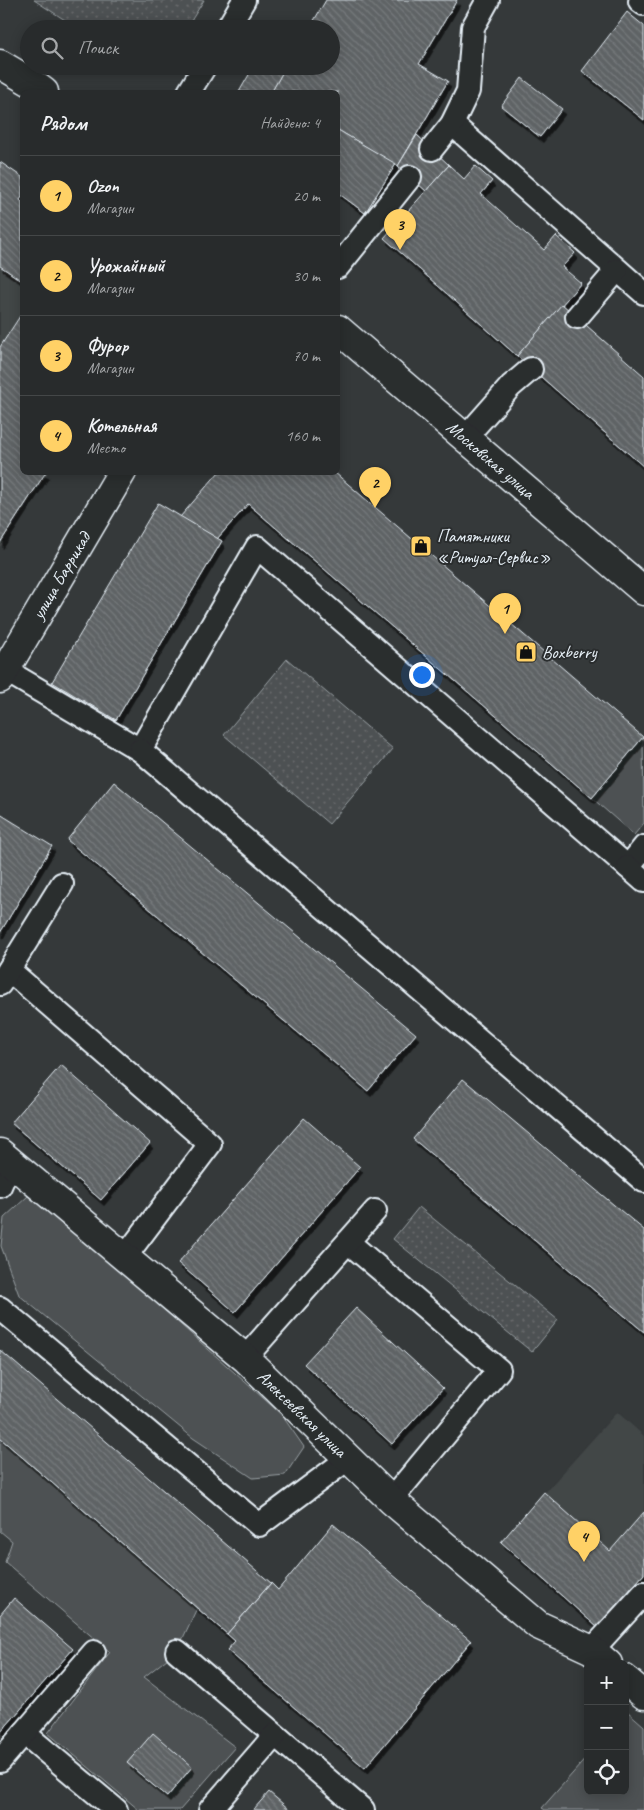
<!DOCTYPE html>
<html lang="ru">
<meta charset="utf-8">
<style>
:root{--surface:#282b2c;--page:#343738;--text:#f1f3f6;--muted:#a5a7a9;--line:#444748;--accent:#ffd166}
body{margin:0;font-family:Caveat,sans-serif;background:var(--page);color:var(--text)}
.controls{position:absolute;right:15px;bottom:15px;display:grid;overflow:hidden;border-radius:8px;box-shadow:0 2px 12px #0003}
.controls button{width:45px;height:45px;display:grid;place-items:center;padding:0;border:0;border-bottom:1px solid var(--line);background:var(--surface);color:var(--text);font:25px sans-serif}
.you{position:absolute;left:421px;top:674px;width:18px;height:18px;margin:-12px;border:4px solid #fff;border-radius:50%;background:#1a73e8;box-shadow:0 0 0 8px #1a73e833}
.badge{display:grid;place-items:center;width:32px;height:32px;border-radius:50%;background:var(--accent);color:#111;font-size:16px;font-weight:700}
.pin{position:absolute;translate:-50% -41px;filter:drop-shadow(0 1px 2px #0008)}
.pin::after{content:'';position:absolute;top:26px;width:18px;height:15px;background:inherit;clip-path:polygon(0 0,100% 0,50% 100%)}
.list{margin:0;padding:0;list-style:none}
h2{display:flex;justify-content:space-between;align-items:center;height:65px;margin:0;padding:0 20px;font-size:21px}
h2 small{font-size:16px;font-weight:400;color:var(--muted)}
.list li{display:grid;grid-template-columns:32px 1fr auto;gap:15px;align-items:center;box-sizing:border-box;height:80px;padding:0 20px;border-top:1px solid var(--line)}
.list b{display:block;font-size:19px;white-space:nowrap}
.list p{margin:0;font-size:16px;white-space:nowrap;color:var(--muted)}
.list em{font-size:16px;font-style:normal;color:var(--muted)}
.icon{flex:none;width:28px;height:28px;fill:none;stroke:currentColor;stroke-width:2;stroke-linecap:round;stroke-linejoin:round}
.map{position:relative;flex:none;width:644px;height:1810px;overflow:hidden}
.search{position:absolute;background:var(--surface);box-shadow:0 2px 12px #0003;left:20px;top:20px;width:320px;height:55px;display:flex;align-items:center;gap:12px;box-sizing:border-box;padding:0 18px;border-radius:28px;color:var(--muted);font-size:19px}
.panel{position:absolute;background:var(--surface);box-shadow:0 2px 12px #0003;left:20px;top:90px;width:320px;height:385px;border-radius:8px}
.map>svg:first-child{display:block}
</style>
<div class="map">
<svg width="644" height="1810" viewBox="0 0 644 1810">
<defs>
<pattern id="park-dots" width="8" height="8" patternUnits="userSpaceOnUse" patternTransform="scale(1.25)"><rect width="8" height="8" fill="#4d5152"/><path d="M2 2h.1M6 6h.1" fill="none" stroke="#676a6c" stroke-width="1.8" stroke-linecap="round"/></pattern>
<pattern id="building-back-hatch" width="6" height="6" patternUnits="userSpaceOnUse" patternTransform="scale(1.25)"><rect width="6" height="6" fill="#5f6365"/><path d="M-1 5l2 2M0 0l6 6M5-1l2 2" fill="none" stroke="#767a7c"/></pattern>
<filter id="shadow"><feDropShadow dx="3" dy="5.5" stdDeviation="0" flood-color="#0009"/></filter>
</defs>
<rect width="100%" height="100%" fill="#35393a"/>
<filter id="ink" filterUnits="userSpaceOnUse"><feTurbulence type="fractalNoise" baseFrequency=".02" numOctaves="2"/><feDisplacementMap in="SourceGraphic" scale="10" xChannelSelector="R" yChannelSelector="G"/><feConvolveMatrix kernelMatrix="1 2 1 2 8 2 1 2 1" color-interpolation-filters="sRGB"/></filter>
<g filter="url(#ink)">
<g fill="#424647">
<path d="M 0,162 L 22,177 L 22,197 L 20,200 L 22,202 L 22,472 L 48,473 L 0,547 Z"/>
<path d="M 617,1412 L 644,1436 L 644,1574 L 597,1627 L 501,1542 Z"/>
</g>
<g fill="#4d5152" stroke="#9aa1a5">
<path d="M 643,737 L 644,823 L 634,835 L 592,798 Z"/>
<path d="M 28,1196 L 108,1260 L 281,1414 L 304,1447 L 285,1475 L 253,1478 L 193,1438 L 19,1295 L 1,1246 L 4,1218 Z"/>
<path d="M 0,1438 L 197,1608 L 177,1651 L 144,1677 L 235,1747 L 180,1810 L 139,1810 L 48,1733 L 110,1652 L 5,1562 L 12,1541 L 0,1531 Z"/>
<path d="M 627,1711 L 644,1726 L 644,1810 L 545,1810 L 542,1808 L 588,1756 L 588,1791 L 625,1791 Z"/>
</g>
<g fill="url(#park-dots)" stroke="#9aa1a5">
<path d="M 34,0 L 204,0 L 186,29 L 79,29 Z"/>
<path d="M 287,659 L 393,749 L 329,824 L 224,735 Z"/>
<path d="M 419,1207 L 558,1320 L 532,1352 L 393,1239 Z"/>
</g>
<g fill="url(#building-back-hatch)" stroke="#e8f1f8" filter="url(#shadow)">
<path d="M 326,0 L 457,0 L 419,64 L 448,81 L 398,166 L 338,130 L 338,92 L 274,92 L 272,91 L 286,66 L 331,66 L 331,29 L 309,29 Z"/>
<path d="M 627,12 L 644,26 L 644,120 L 582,71 Z"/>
<path d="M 254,66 L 286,66 L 272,91 L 274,92 L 239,92 Z"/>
<path d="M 522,78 L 562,109 L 540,137 L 501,106 Z"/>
<path d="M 338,130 L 396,164 L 365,213 L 338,193 Z"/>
<path d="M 417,135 L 449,165 L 426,191 L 398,166 Z"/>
<path d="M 0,162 L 22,177 L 22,197 L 20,200 L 22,202 L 22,281 L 0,266 Z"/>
<path d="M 449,165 L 464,179 L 475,166 L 492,181 L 481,194 L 544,250 L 556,236 L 575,253 L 562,267 L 581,283 L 517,356 L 384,238 Z"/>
<path d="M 562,304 L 644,376 L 644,467 L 517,356 Z"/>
<path d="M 22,313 L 22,472 L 46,472 L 0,543 L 0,347 Z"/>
<path d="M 219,472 L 334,472 L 643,737 L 592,798 L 248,504 L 217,539 L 180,517 Z"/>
<path d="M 158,503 L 222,541 L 116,720 L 52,682 Z"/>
<path d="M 114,782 L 416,1034 L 368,1091 L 67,840 Z"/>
<path d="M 0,814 L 52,846 L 0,933 Z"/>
<path d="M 61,1065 L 150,1143 L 101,1200 L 11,1123 Z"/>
<path d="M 463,1079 L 644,1230 L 644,1332 L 413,1139 Z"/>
<path d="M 304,1118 L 360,1167 L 235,1312 L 178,1263 Z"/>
<path d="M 356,1308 L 443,1388 L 392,1444 L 304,1364 Z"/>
<path d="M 0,1350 L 271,1583 L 227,1634 L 0,1438 Z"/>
<path d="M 544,1492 L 610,1551 L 644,1512 L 644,1574 L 597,1627 L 501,1542 Z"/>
<path d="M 333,1524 L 471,1641 L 365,1768 L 227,1650 L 235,1641 L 227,1634 L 271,1583 L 278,1590 Z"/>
<path d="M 14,1598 L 73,1649 L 0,1733 L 0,1615 Z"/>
<path d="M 153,1733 L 192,1767 L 167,1797 L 127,1763 Z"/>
<path d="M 269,1792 L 290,1810 L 253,1810 Z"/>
</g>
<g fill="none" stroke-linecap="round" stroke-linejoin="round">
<g stroke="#e8f1f8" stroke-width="26">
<g id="lane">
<path d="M 641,0 L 640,1 L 644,4"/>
<path d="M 227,29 L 244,0"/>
<path d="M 189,92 L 205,66"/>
<path d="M 452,124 L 644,293"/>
<path d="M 432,149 L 452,124 L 468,91 L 473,27 L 488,0"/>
<path d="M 338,267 L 410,177"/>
<path d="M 577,317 L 617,270"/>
<path d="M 465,438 L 511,386 L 531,369"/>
<path d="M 5,670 L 140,750 L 257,547 L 628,867 L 644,847"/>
<path d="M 140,750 L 644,1181"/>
<path d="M 628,867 L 644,881"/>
<path d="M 9,970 L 210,1144 L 125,1257"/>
<path d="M 0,984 L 62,884"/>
<path d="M 0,1186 L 11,1161"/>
<path d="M 348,1242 L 499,1370 L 391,1500"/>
<path d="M 0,1308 L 259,1525 L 349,1458"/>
<path d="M 245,1358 L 375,1211"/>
<path d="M 592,1650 L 644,1593"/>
<path d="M 177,1651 L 363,1810"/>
<path d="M 24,1733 L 116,1810"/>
<path d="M 0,1761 L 94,1652"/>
<path d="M 210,1810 L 275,1735"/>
</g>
</g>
<g stroke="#e8f1f8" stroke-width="31">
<g id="street">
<path id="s1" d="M 0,679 L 122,472"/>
<path id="s2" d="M 0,1153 L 245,1358 L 391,1500 L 538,1625 L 592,1650 L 608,1664"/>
<path d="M 625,1679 L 644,1695"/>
</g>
</g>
<g stroke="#e8f1f8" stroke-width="31">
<g id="primary">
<path d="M 0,64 L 32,83 L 44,92"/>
<path id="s3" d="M 338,329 L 644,591"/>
</g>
</g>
<use href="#lane" stroke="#2a2d2e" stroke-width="22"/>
<use href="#street" stroke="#2a2d2e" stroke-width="28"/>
<use href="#primary" stroke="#2a2d2e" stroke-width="28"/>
</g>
</g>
<defs>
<g id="shop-square" transform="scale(1.125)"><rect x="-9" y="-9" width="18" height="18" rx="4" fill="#ffd166" stroke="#2a2d2e"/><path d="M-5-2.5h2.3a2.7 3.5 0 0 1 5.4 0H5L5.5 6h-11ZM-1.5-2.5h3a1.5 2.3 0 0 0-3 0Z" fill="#111"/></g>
</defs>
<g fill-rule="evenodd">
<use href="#shop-square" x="421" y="546"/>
<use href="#shop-square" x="526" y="652"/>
</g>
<g text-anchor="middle" stroke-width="4" stroke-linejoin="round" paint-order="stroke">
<g font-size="18" fill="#e8f1f8" stroke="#2a2d2e">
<text dy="6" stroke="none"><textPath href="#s3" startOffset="201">Московская улица</textPath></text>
<text dy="6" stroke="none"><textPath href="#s1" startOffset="120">улица Баррикад</textPath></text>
<text dy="6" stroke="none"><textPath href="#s2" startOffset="399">Алексеевская улица</textPath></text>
</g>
<g font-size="18" fill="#e8f1f8" stroke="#2a2d2e" text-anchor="start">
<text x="437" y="542">Памятники<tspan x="437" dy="21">«Ритуал-Сервис»</tspan></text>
<text x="542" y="658">Boxberry</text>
</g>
</g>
</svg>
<div class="controls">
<button>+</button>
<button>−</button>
<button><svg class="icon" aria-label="locate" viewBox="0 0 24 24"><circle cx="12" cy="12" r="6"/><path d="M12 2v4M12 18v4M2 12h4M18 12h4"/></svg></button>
</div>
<div class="you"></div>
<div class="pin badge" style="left:505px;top:634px">1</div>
<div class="pin badge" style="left:375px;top:508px">2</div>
<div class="pin badge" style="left:400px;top:250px">3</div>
<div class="pin badge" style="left:584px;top:1562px">4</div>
<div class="search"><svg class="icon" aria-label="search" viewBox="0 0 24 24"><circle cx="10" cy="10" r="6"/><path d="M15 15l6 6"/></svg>Поиск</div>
<section class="panel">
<h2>Рядом<small>Найдено: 4</small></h2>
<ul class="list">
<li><span class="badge">1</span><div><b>Ozon</b><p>Магазин</p></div><em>20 m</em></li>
<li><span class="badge">2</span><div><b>Урожайный</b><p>Магазин</p></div><em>30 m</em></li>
<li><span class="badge">3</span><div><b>Фурор</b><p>Магазин</p></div><em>70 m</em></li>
<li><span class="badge">4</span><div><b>Котельная</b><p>Место</p></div><em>160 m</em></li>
</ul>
</section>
</div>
